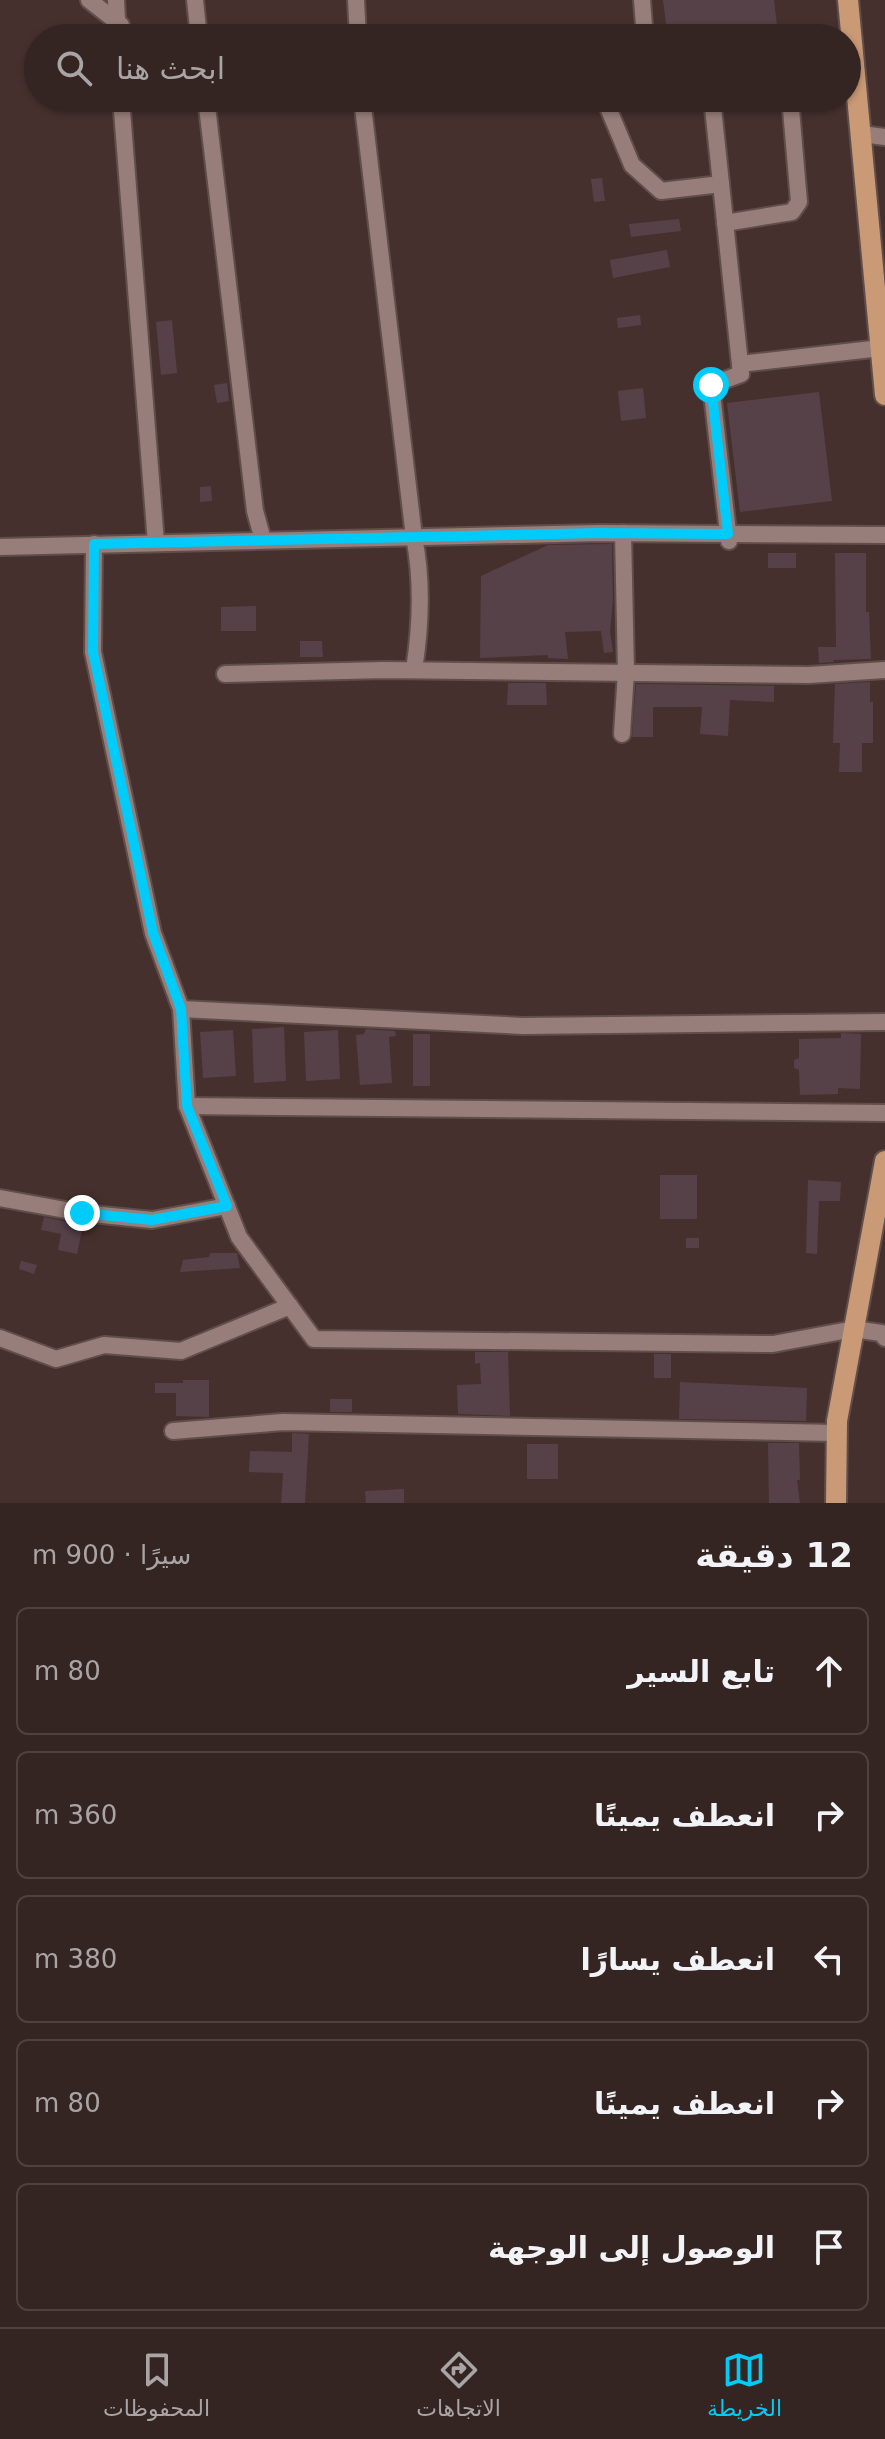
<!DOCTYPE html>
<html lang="ar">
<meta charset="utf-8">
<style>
:root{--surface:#342422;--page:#3f302f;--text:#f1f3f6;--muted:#a9a4a5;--line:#4e4140;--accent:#00cbf9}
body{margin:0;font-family:"DejaVu Sans",Vazirmatn,sans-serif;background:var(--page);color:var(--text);direction:rtl}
.stop{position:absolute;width:24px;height:24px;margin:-18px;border:6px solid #00cbf9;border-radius:50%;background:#fff}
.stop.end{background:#00cbf9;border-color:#fff;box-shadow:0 2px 8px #0008}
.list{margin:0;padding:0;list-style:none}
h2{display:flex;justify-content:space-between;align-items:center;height:104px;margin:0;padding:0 32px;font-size:34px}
h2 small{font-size:26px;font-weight:400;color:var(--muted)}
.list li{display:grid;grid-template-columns:52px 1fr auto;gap:24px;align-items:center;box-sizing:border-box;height:128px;margin:0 16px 16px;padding:0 16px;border:2px solid var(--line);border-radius:12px}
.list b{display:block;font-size:30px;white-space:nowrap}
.list em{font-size:26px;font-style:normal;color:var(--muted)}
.icon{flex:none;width:44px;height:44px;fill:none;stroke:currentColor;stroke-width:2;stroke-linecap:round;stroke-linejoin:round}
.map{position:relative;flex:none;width:885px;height:1503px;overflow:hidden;direction:ltr}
.search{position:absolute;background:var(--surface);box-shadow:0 2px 6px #0004;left:24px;right:24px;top:24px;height:88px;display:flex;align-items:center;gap:20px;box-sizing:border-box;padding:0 28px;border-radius:44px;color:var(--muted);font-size:30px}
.sheet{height:824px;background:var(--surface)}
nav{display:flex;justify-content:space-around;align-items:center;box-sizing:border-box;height:112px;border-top:2px solid var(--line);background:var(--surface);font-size:22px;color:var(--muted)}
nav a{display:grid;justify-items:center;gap:4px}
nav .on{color:var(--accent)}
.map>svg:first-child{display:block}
</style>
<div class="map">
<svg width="885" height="1503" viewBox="0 0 885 1503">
<rect width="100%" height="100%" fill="#46302d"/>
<g fill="#564149">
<path d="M 663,0 L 774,0 L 778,35 L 755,38 L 668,38 Z"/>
<path d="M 602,178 L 605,201 L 594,202 L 591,179 Z"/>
<path d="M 679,219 L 681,231 L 631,237 L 629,224 Z"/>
<path d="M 667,250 L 670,267 L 613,278 L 610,260 Z"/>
<path d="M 640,315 L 641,325 L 618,328 L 617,318 Z"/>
<path d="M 172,320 L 177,373 L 161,375 L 156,322 Z"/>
<path d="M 227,383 L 229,401 L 217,403 L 214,385 Z"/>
<path d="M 643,388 L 646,418 L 621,421 L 618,391 Z"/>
<path d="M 819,392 L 832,501 L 740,512 L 727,403 Z"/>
<path d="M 211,486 L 212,501 L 200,502 L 200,487 Z"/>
<path d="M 612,544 L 613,600 L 610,631 L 613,652 L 604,653 L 601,631 L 565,632 L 568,659 L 548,658 L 548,655 L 480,658 L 481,576 L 548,545 Z"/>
<rect x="768" y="553" width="28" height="15"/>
<path d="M 835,553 L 866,553 L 866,612 L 869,612 L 871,659 L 833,660 L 834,662 L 819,663 L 818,647 L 836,647 Z"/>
<path d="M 256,606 L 256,631 L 221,631 L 221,607 Z"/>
<path d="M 300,641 L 322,641 L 323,657 L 300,657 Z"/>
<path d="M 870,682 L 870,702 L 873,702 L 873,743 L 862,743 L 862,772 L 839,772 L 840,743 L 833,743 L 835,684 Z"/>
<path d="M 508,683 L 546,683 L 547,705 L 507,705 Z"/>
<path d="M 636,684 L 774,686 L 774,702 L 730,700 L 728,736 L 700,734 L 702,707 L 653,707 L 653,737 L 632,737 Z"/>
<path d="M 284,1027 L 286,1081 L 254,1083 L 252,1029 Z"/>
<path d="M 366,1029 L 395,1031 L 396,1036 L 389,1037 L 392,1083 L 360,1085 L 356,1035 L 364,1034 Z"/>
<path d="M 233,1030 L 236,1076 L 203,1078 L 200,1032 Z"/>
<path d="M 338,1030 L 340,1079 L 306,1081 L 304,1032 Z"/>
<path d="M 841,1033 L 861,1034 L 860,1089 L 838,1088 L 838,1094 L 800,1095 L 799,1070 L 794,1068 L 794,1060 L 799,1058 L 799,1039 L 841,1038 Z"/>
<rect x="413" y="1034" width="17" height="52"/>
<rect x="660" y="1175" width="37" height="44"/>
<path d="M 808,1180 L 841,1182 L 840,1201 L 819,1201 L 817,1254 L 806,1253 Z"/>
<path d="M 44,1217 L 83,1225 L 77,1254 L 58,1250 L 61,1234 L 41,1230 Z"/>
<rect x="686" y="1238" width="13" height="10"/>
<path d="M 210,1253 L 237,1253 L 240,1268 L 180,1272 L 183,1260 L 209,1257 Z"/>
<path d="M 21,1261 L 37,1265 L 34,1274 L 19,1269 Z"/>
<path d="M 475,1352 L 508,1352 L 510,1416 L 458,1414 L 457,1385 L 481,1384 L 480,1363 L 475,1364 Z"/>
<rect x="654" y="1354" width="17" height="24"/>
<path d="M 183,1380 L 209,1380 L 209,1417 L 176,1416 L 176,1393 L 155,1393 L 155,1383 L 183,1383 Z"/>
<path d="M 680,1382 L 807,1388 L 806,1421 L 679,1419 Z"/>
<rect x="330" y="1399" width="22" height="13"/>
<path d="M 292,1433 L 309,1434 L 305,1503 L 281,1503 L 283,1473 L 249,1472 L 250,1451 L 292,1452 Z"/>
<path d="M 768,1443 L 799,1443 L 800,1480 L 797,1480 L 800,1503 L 769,1503 Z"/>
<rect x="527" y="1444" width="31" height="35"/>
<path d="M 404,1489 L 404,1503 L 366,1503 L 365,1491 Z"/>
</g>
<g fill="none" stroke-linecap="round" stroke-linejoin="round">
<g stroke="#604e4b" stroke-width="20">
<g id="minor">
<path d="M 89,0 L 121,25"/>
<path d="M 116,0 L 118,38"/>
<path d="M 195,0 L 199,38"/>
<path d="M 356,0 L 358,38"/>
<path d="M 642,0 L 645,38"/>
<path d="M 121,98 L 156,543"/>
<path d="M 206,98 L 255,511 L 263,540"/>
<path d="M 362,98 L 414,537 C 423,582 421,625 414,670"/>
<path d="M 604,98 L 632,165 L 661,191 L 721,184"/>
<path d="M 712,98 L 741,374 L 711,385 L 729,541"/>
<path d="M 862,134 L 885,137"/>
<path d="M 725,223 L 792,212 L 799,202 L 790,98"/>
<path d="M 740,364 L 881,348"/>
<path d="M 94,544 L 93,652 L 153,933 L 181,1009 L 187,1106 L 239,1237 L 314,1339 L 773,1344 L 854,1329 L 881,1333 L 885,1338"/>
<path d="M 0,547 L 599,533 L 885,535"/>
<path d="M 225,674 L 384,670 L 809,675 L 885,670"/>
<path d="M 622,734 L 626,672 L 623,533"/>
<path d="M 181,1009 L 523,1026 L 885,1022"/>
<path d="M 187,1106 L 885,1113"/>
<path d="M 0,1198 L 82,1213 L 152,1220 L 227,1206"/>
<path d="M 0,1338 L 56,1359 L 104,1345 L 181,1351 L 290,1306"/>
<path d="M 173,1431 L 283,1422 L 836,1433"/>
</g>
</g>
<g stroke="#604e4b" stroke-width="24">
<g id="major">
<path d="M 848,0 L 885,395"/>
<path d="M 836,1503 L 837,1421 L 885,1161"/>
</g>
</g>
<use href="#minor" stroke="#977e7a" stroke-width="16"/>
<use href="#major" stroke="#ca9976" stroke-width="20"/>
</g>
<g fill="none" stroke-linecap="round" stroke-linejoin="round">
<path stroke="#00cbf9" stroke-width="10" d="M 82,1213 L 152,1220 L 227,1206 L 187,1106 L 181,1009 L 153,933 L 93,652 L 94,544 L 599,533 L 728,534 L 711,385"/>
</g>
</svg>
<div class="stop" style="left:711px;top:385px"></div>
<div class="stop end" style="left:82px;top:1213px"></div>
<div class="search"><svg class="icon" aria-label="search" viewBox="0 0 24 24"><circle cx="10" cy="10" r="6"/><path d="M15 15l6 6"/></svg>ابحث هنا</div>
</div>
<section class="sheet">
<h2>12 دقيقة<small>سيرًا · 900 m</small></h2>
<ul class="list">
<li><svg class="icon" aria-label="ahead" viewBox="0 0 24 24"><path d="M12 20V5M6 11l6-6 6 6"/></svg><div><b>تابع السير</b></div><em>80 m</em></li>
<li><svg class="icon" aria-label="right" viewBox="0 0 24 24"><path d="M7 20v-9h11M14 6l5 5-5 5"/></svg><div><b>انعطف يمينًا</b></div><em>360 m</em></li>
<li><svg class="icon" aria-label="left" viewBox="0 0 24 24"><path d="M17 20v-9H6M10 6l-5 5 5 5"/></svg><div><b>انعطف يسارًا</b></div><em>380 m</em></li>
<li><svg class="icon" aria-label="right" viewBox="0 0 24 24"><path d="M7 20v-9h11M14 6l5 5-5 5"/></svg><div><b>انعطف يمينًا</b></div><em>80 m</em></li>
<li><svg class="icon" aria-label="arrive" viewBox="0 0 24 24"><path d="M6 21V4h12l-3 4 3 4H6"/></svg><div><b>الوصول إلى الوجهة</b></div></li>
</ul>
</section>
<nav>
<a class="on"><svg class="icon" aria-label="map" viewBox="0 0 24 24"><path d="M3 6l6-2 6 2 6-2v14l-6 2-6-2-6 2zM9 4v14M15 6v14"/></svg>الخريطة</a>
<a><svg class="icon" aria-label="directions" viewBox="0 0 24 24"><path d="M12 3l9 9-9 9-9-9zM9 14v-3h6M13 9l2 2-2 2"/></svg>الاتجاهات</a>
<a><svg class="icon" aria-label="saved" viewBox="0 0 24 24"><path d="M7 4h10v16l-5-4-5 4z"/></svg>المحفوظات</a>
</nav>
